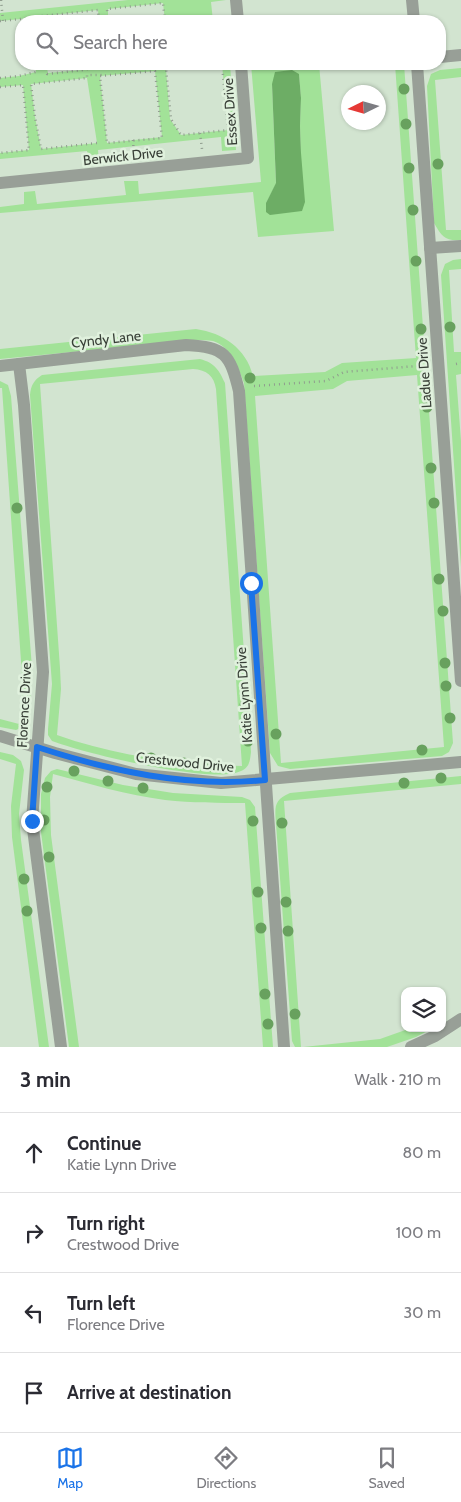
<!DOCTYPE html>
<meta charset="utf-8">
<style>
:root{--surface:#fff;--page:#f7f7f7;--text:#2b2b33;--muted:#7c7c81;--line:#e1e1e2;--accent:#1a73e8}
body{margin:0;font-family:Cabin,sans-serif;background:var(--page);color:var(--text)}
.controls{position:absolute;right:15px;bottom:15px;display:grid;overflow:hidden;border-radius:10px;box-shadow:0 1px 4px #0004}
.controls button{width:45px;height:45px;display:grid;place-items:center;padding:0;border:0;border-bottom:1px solid var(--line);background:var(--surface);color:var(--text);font:25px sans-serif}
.compass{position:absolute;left:341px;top:85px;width:45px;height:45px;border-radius:50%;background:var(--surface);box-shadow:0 1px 4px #0004;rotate:265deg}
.stop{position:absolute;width:15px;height:15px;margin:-11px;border:4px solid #1a73e8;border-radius:50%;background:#fff}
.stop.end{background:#1a73e8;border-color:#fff;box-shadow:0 1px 5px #0008}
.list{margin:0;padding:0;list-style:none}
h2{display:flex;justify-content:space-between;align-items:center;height:65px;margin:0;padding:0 20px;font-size:21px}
h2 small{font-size:16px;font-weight:400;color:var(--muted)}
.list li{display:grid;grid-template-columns:32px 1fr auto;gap:15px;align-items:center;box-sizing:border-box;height:80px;padding:0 20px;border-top:1px solid var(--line)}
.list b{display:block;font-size:19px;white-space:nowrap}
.list p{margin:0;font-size:16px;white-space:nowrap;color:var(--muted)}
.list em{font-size:16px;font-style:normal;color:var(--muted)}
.icon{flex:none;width:28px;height:28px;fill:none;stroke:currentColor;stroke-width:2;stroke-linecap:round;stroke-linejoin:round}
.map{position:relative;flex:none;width:461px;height:1047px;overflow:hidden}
.search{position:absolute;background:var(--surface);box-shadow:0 1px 4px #0004;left:15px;right:15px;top:15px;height:55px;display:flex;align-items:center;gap:12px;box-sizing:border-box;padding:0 18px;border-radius:20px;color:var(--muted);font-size:19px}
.sheet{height:385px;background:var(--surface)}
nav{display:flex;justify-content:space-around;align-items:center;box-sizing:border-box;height:70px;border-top:1px solid var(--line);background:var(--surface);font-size:14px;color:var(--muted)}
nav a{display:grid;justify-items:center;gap:2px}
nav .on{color:var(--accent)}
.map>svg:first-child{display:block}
</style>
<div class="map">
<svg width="461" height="1047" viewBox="0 0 461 1047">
<rect width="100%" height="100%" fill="#d2e4d0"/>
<g fill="#a2e298" fill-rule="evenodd">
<path d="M 128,0 L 226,0 L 211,2 L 213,21 L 165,21 L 163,3 L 108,9 L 108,21 L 99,21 L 98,10 L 43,16 L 43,21 L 31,21 L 31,18 L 0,21 L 0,13 Z"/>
<path d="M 35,64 L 46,64 L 48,73 L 83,70 L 103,66 L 103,64 L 112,64 L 113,67 L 143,64 L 230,64 L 236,150 L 222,151 L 221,137 L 98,150 L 99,163 L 89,164 L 87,151 L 0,159 L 0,153 L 29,150 L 23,85 L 0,87 L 0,78 L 19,76 L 36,72 ZM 222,64 L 228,130 L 181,135 L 170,119 L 166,69 ZM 155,71 L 162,137 L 107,143 L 100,76 ZM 87,78 L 97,143 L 41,149 L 35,117 L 31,84 Z"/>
<path d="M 251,64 L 319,64 L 334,231 L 258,237 L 253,192 L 0,213 L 0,207 L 24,204 L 24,192 L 35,191 L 37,204 L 126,195 L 124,181 L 138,181 L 139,194 L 261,182 ZM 299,74 L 301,98 L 300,126 L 301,153 L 266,203 L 276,184 L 272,84 Z"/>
<path d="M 395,64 L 404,64 L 453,743 L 449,752 L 442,756 L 290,769 L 278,766 L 270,753 L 244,383 C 238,367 231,347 213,341 C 208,340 201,340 196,340 L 0,359 L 0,349 L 196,329 C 223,333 246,348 253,376 L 325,372 L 342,363 L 416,358 ZM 417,375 L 444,747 L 281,763 L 255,396 L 333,389 L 347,381 Z"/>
<path d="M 461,68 L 461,77 L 435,80 L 446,230 L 461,230 L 461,240 C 445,241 442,237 434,223 L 427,86 L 431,74 L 440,70 Z"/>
<path d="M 461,259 L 461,269 L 449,270 L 454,352 L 461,352 L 461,374 L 456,375 L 461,441 L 461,567 L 441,275 L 445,264 L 453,260 Z"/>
<path d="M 200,359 C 215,363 219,370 225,383 L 251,752 C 250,760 250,767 241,771 C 214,785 83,753 52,741 L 48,735 L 48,729 L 52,684 L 30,395 C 31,385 34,380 42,375 ZM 193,369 C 207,370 214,376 216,389 L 242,766 C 179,764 116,756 57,735 L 61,689 L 60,668 L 40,384 Z"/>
<path d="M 0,381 L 8,385 L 11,396 L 32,668 L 30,707 L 27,725 L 16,730 L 0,727 L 0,719 L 19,724 L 23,690 L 2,388 L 0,388 Z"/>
<path d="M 0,752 L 13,755 L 21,761 L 24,770 L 19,814 L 21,840 L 49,1047 L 39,1047 L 12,837 L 11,806 L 16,764 L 0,759 Z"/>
<path d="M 57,769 L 123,785 L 173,793 L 242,797 L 250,800 L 255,807 L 273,1047 L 263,1047 L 245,803 C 219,803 192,803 165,800 C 127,795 90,784 53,774 L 50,797 L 51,835 L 79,1047 L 69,1047 L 41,832 L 41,794 L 45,778 L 51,771 Z"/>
<path d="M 461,776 L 461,784 L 284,801 L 301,1047 L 295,1047 L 292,1041 L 276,824 C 275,808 273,800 290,793 Z"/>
<path d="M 411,1028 L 433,1028 L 416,1037 L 387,1047 L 303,1047 L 380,1039 Z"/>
</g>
<path fill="#6dad65" d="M 292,70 L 299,74 L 301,98 L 300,126 L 301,153 L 305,202 L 302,211 L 270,215 L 266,212 L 266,203 L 276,183 L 272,84 L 275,72 Z"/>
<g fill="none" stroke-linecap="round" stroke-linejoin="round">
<g stroke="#909d8e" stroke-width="2.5" stroke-dasharray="1 4" stroke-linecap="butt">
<path d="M 1,0 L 3,21"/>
<path d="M 0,21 L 31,18 L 31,21"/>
<path d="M 43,21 L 42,16 L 98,10 L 99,21"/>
<path d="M 108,21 L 107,9 L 163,3 L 165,21"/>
<path d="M 46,64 L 47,74 L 83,70 L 103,66 L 103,64"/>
<path d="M 112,64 L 112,67 L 143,64"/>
<path d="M 222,64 L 228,130 L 181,135 L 171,119 L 166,69 Z"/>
<path d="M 155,71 L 162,138 L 107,143 L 100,76 Z"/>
<path d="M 0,78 L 19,76 L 36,72 L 35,64"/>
<path d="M 0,87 L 23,85 L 29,150 L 0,153"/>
<path d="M 200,133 L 202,149"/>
<path d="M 133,140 L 134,156"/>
<path d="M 97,143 L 41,149 L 35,117 L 31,84 L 87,78 L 87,75 L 102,75"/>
<path d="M 456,364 L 461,363"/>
<path d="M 254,386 L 326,381 L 344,372 L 417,366"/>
</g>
<g stroke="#989f97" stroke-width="12">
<path d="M 236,0 L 238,21"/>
<path d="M 412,0 L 414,21"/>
<path d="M 440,57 L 461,55"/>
<path d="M 417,64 L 461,681"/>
<path d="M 0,183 L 248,158 L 241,64"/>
<path d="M 430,248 L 461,246"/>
<path d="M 19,364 L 24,405 L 43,672 L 32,821 L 61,1047"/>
<path d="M 0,366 L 186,345 C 225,347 230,354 239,391 L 284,1047"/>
<path d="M 0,736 L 55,753 L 136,774 L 221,783 L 461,762"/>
<path d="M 411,1047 L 435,1036 L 461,1019"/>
</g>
</g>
<g fill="#68a15e">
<circle cx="404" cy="89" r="5.5"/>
<circle cx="406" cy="124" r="5.5"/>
<circle cx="438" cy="164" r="5.5"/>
<circle cx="409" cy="168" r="5.5"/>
<circle cx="413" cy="210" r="5.5"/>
<circle cx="416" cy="261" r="5.5"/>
<circle cx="450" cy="327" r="5.5"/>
<circle cx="421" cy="329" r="5.5"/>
<circle cx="250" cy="378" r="5.5"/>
<circle cx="427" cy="407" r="5.5"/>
<circle cx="431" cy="468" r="5.5"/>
<circle cx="434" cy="503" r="5.5"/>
<circle cx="17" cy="508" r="5.5"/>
<circle cx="439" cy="579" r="5.5"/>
<circle cx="443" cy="611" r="5.5"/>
<circle cx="445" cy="663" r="5.5"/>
<circle cx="446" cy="686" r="5.5"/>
<circle cx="245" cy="705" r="5.5"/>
<circle cx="450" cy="718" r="5.5"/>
<circle cx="276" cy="734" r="5.5"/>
<circle cx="248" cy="741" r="5.5"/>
<circle cx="422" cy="750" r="5.5"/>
<circle cx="151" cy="758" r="5.5"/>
<circle cx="184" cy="763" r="5.5"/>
<circle cx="211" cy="766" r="5.5"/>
<circle cx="74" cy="771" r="5.5"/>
<circle cx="441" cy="778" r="5.5"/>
<circle cx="108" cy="781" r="5.5"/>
<circle cx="404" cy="783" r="5.5"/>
<circle cx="47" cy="787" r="5.5"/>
<circle cx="143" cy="788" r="5.5"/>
<circle cx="44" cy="820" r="5.5"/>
<circle cx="253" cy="821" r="5.5"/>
<circle cx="282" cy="823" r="5.5"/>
<circle cx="49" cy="857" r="5.5"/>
<circle cx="24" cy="879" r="5.5"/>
<circle cx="258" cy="892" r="5.5"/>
<circle cx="286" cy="902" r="5.5"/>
<circle cx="27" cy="911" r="5.5"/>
<circle cx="261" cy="928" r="5.5"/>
<circle cx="288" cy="931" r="5.5"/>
<circle cx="265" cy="994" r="5.5"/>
<circle cx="295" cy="1014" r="5.5"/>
<circle cx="268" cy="1024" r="5.5"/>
</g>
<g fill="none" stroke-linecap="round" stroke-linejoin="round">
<path stroke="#1a73e8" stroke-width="6" d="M 32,821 L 37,747 C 110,771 188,788 265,780 L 251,583"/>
</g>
<g text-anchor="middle" stroke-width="5" stroke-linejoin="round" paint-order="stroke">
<g font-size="14" fill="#383f37" stroke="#e0f1dd">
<text transform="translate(230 112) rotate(-94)" y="5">Essex Drive</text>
<text transform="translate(123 156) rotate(-6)" y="5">Berwick Drive</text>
<text transform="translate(106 339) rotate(-6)" y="5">Cyndy Lane</text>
<text transform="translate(424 373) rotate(-94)" y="5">Ladue Drive</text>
<text transform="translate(244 695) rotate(-94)" y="5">Katie Lynn Drive</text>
<text transform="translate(24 705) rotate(-87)" y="5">Florence Drive</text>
<text transform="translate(185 762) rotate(6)" y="5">Crestwood Drive</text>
</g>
</g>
</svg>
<div class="controls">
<button><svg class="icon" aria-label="layers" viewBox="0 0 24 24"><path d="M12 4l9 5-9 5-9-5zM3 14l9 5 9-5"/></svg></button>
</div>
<svg class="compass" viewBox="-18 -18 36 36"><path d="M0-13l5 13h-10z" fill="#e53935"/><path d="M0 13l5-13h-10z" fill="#7c7c81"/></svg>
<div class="stop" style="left:251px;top:583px"></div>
<div class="stop end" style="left:32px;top:821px"></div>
<div class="search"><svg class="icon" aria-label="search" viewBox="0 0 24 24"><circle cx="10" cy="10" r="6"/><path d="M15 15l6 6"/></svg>Search here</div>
</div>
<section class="sheet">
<h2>3 min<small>Walk · 210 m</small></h2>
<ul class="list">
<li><svg class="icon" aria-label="ahead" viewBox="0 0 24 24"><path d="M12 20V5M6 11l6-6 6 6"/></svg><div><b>Continue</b><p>Katie Lynn Drive</p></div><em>80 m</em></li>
<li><svg class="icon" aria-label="right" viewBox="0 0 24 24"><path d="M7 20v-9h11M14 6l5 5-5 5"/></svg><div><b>Turn right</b><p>Crestwood Drive</p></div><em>100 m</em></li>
<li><svg class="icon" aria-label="left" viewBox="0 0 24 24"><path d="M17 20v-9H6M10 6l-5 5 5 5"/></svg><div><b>Turn left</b><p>Florence Drive</p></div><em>30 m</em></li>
<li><svg class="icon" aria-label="arrive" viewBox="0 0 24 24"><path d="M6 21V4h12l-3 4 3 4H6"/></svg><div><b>Arrive at destination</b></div></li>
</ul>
</section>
<nav>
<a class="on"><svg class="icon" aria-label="map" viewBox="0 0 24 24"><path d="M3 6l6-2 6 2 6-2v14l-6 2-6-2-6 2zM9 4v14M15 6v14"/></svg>Map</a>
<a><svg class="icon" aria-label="directions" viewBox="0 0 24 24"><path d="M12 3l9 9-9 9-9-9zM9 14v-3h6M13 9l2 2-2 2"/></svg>Directions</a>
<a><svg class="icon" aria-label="saved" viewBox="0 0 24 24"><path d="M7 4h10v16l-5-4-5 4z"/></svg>Saved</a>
</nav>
